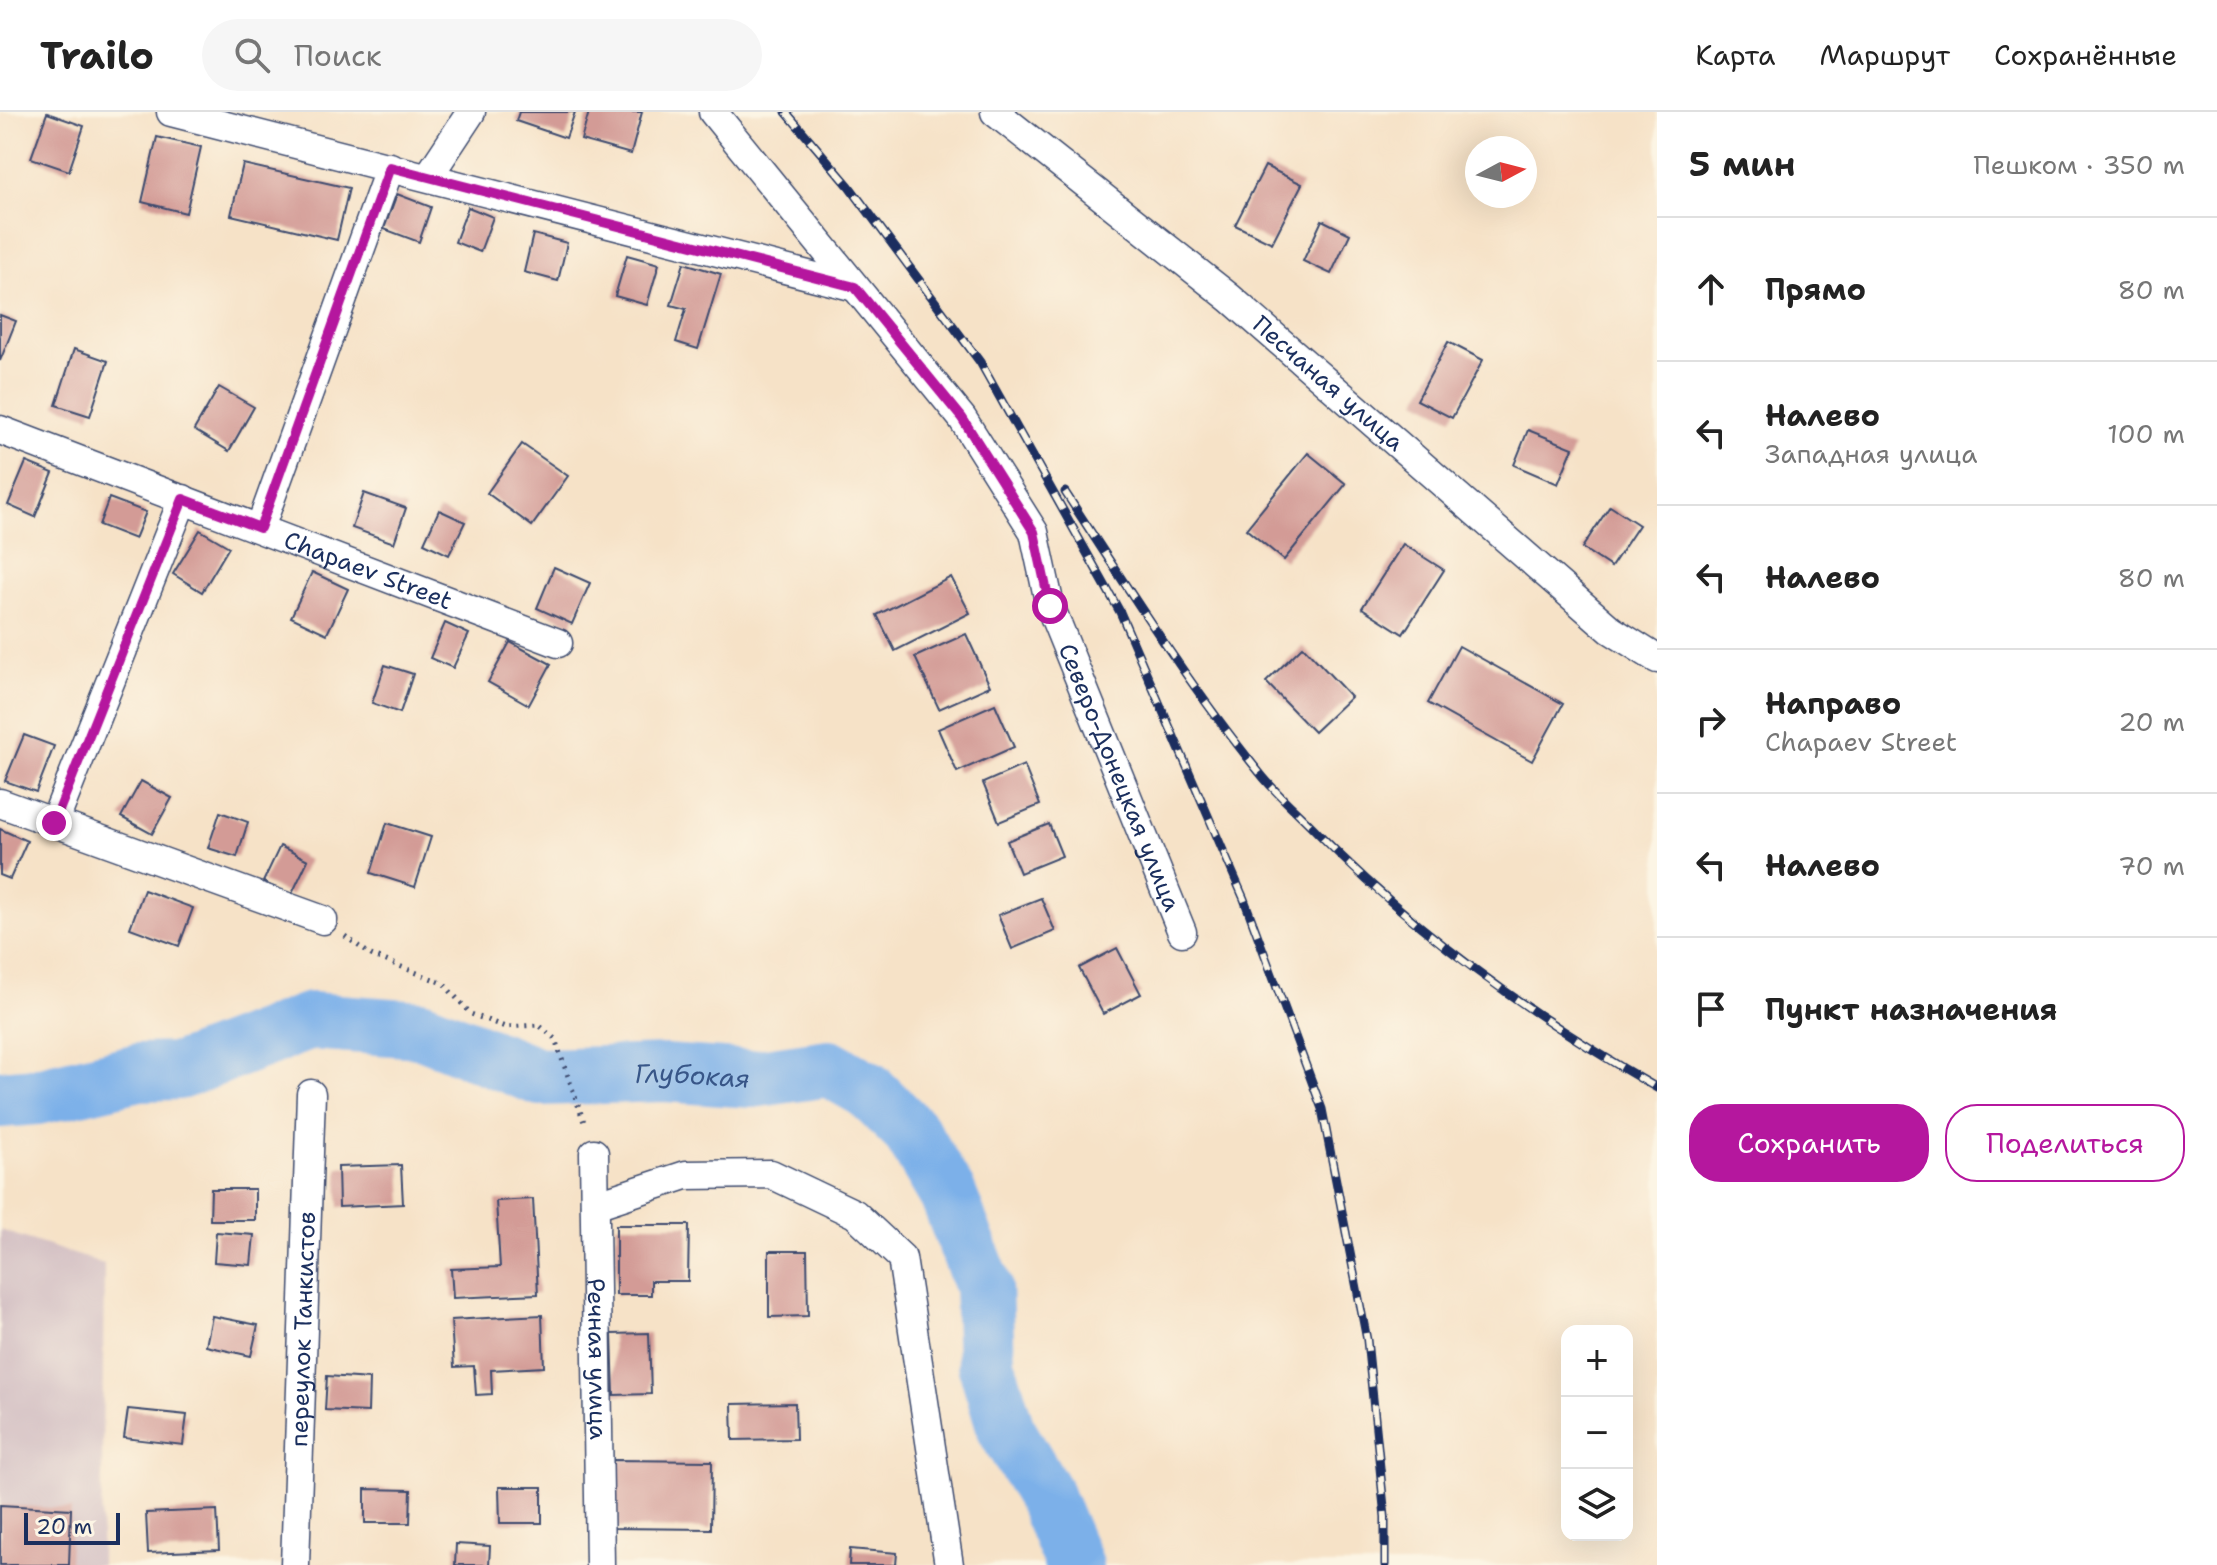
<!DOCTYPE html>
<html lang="ru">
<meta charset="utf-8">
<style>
:root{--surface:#fff;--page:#f6f6f6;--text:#222;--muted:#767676;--line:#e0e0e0;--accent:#b5179e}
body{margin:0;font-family:"Shantell Sans",sans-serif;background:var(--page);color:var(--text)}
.controls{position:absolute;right:24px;bottom:24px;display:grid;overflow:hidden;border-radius:16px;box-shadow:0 8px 32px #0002}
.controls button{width:72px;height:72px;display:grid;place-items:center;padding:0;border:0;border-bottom:2px solid var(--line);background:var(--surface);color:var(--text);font:40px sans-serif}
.compass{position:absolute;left:1465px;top:24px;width:72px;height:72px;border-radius:50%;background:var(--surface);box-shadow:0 8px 32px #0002;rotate:83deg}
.scale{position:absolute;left:24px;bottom:20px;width:96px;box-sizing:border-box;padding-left:8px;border:4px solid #1b2f5e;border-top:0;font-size:22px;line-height:28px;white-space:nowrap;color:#1b2f5e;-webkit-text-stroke:6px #fcf5e5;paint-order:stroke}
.stop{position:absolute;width:24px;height:24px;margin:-18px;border:6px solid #b5179e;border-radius:50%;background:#fff}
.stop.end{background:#b5179e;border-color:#fff;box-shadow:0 2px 8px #0008}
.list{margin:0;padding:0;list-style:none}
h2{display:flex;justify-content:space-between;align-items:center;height:104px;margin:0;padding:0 32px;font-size:34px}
h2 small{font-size:26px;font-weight:400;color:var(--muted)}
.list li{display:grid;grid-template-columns:52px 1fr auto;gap:24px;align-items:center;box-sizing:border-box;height:144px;padding:0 32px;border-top:2px solid var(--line)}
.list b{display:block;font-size:30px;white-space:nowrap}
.list p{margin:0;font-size:26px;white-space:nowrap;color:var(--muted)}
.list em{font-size:26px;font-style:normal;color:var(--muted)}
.actions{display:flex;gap:16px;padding:24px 32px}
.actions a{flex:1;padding:18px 0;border:2px solid var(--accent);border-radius:32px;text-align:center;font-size:28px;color:var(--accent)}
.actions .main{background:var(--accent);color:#fff}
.icon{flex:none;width:44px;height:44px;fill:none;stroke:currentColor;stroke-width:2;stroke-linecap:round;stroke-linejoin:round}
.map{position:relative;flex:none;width:1657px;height:1453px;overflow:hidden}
header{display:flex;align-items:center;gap:48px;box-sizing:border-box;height:112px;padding:0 40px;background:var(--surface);border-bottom:2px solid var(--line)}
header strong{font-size:38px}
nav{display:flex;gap:44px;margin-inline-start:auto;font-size:28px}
.search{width:560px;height:72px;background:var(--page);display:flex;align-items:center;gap:20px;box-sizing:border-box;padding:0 28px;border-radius:44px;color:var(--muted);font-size:30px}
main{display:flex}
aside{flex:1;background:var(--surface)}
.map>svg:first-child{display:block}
</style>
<header>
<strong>Trailo</strong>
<div class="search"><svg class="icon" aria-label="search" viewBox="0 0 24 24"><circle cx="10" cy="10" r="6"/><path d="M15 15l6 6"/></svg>Поиск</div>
<nav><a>Карта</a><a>Маршрут</a><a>Сохранённые</a></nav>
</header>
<main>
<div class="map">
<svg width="1657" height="1453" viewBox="0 0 1657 1453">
<rect width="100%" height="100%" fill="#fcf5e5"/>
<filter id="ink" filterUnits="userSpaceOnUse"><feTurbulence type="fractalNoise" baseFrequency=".0125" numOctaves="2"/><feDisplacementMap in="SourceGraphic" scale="16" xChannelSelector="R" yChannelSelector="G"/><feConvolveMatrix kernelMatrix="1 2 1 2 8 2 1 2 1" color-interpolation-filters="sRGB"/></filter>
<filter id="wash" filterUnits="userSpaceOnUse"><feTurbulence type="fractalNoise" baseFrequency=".006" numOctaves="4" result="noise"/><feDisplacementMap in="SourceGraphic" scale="32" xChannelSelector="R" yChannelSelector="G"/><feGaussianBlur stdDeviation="1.8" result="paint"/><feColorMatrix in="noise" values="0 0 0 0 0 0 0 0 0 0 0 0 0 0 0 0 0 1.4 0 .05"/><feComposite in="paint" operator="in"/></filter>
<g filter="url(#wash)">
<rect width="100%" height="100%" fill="#f6e2c7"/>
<path fill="#d2bec2" d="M 0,1118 L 104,1152 L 101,1453 L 0,1453 Z"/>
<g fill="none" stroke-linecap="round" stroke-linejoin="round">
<path stroke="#7bb0e9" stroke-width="58" id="s1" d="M 0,987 L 37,984 L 139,960 L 179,959 L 310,909 L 420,917 L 540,965 L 665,961 L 752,967 L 829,956 L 868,978 L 911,1020 L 948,1083 L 983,1174 L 986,1251 L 1006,1317 L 1044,1382 L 1074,1453"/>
</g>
<g id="blocks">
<g fill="#d39b96">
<path d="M 519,0 L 575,0 L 566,26 L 516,9 Z"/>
<path d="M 589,0 L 642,0 L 631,42 L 581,28 Z"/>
<path d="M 47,1 L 84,14 L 69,59 L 31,46 Z"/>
<path d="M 157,25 L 201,35 L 186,101 L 142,90 Z"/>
<path d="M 243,52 L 349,76 L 337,128 L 231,103 Z"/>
<path d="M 1265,54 L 1302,72 L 1272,131 L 1235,113 Z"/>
<path d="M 397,82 L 431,95 L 419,130 L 384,117 Z"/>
<path d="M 468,95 L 493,105 L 480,140 L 455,130 Z"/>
<path d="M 1322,108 L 1350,122 L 1331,162 L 1303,149 Z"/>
<path d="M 533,122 L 567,131 L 558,169 L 524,160 Z"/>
<path d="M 627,143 L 659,152 L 647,193 L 615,184 Z"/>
<path d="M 684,151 L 721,162 L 698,237 L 676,230 L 686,197 L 671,193 Z"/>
<path d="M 0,203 L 16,209 L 0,249 Z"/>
<path d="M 1448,230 L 1483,248 L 1452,306 L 1417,288 Z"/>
<path d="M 74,237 L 108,249 L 90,304 L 56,293 Z"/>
<path d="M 219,275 L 254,295 L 229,339 L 194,318 Z"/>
<path d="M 1528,318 L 1573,336 L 1558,372 L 1514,353 Z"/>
<path d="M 522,332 L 568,364 L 532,414 L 487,381 Z"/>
<path d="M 1308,341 L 1346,372 L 1284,448 L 1246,417 Z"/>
<path d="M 26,350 L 53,361 L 35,405 L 8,393 Z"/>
<path d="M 364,381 L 406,396 L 394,431 L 352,416 Z"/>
<path d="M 109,386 L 146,400 L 135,427 L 99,413 Z"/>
<path d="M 1610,394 L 1639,413 L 1611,455 L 1582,436 Z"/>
<path d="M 439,398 L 465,410 L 449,443 L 424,431 Z"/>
<path d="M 200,418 L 229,435 L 202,480 L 173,462 Z"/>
<path d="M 1403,432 L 1444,458 L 1403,522 L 1362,496 Z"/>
<path d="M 554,455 L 590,471 L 572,512 L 537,496 Z"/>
<path d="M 312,460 L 348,477 L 327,522 L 291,505 Z"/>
<path d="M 951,465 L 970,501 L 895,539 L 877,503 Z"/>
<path d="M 445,511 L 469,522 L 453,556 L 430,546 Z"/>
<path d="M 966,522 L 990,574 L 939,597 L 915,545 Z"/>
<path d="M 510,530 L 551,552 L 529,593 L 488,570 Z"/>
<path d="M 1303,534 L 1351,585 L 1314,620 L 1266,570 Z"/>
<path d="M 1459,534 L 1563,592 L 1532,649 L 1428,591 Z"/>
<path d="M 385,553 L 413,562 L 400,601 L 372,591 Z"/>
<path d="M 995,592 L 1014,635 L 957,660 L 938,617 Z"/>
<path d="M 24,623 L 54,634 L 36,680 L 5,669 Z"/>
<path d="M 1024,653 L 1040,693 L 999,710 L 983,671 Z"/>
<path d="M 141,669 L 172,686 L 152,722 L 121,705 Z"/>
<path d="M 220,700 L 248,710 L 237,745 L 208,736 Z"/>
<path d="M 387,711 L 431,725 L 415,775 L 371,761 Z"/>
<path d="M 1049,712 L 1062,744 L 1020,761 L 1007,729 Z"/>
<path d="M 0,717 L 27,729 L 10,767 L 0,763 Z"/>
<path d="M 280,734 L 308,748 L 291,784 L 263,770 Z"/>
<path d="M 144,778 L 193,796 L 179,834 L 130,816 Z"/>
<path d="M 1041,786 L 1055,819 L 1012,837 L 998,803 Z"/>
<path d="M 1117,836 L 1141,882 L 1103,902 L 1079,856 Z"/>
<path d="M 401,1053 L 403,1092 L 339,1095 L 338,1055 Z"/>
<path d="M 211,1077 L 255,1077 L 255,1108 L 210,1108 Z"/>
<path d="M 533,1087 L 538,1182 L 453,1186 L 451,1157 L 500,1155 L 496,1089 Z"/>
<path d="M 616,1113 L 689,1113 L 688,1169 L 651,1169 L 651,1183 L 616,1183 Z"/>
<path d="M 216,1120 L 254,1123 L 251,1153 L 214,1150 Z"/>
<path d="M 769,1139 L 807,1139 L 808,1204 L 769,1205 Z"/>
<path d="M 542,1203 L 544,1255 L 491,1258 L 492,1282 L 476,1283 L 474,1254 L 454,1255 L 451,1208 Z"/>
<path d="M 212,1204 L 258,1213 L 251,1244 L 206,1234 Z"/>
<path d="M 649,1221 L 651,1282 L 614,1283 L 612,1222 Z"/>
<path d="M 327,1264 L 369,1267 L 368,1300 L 325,1298 Z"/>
<path d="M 795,1291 L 796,1327 L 733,1328 L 732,1292 Z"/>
<path d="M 128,1297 L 187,1303 L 183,1333 L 124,1326 Z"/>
<path d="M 612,1348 L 712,1349 L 711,1417 L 612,1416 Z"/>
<path d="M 499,1375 L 542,1375 L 542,1411 L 500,1411 Z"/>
<path d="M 365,1377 L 411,1378 L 410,1411 L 365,1411 Z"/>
<path d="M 0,1393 L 71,1397 L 69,1453 L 0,1453 Z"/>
<path d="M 217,1398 L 219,1438 L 148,1441 L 146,1401 Z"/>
<path d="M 456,1432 L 490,1434 L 489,1453 L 455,1453 Z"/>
<path d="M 850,1437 L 897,1441 L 896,1453 L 849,1453 Z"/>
</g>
</g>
</g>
<g filter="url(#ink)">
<use href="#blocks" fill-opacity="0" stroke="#3c4a6e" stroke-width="2"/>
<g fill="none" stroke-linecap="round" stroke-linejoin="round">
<g stroke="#3c4a6e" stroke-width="31">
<g id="street">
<path d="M 171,0 L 855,175"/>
<path id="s2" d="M 713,0 L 962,306 L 1034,420 L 1050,494 L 1182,820"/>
<path id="s3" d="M 995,0 L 1230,186 L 1611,518 L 1657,547"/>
<path d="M 428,65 L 471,0"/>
<path id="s4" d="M 0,318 L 558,531"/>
<path d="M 260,416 L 390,55"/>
<path d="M 0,691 L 323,808"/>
<path d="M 54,711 L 183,387"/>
<path id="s5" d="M 594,1041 L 600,1453"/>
<path d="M 595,1093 L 686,1063 L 771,1062 L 855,1102 L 902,1146 L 949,1453"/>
<path id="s6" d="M 295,1453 L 311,982"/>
</g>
</g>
<path stroke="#3c4a6e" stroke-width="5" stroke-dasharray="2 6" stroke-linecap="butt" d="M 345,824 L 371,843 L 443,871 L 471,902 L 505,915 L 539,913 L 555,927 L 585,1013"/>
<use href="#street" stroke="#fff" stroke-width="28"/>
<g stroke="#1b2f5e" stroke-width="9">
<g id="rail">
<path d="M 786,0 L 849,74 L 980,250 L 1120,500 L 1244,787 L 1322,997 L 1367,1228 L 1385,1405 L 1385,1453"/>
<path d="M 1065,380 C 1127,475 1188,572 1259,660 C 1276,682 1299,701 1318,721 C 1418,823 1533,905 1657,976"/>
</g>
</g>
<use href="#rail" stroke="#fcf5e5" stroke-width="6" stroke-dasharray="18" stroke-linecap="butt"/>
</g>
</g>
<g fill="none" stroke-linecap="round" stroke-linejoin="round" filter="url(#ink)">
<path stroke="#b5179e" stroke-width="10" d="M 54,711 L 183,387 L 260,416 L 390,55 L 855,175 L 962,306 L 1034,420 L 1050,494"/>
</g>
<g text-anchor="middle" stroke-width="6" stroke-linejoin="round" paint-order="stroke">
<g font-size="24" fill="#1b2f5e" stroke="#fcf5e5">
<text dy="8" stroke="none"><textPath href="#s3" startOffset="430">Песчаная улица</textPath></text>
<text dy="8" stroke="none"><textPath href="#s4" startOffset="394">Chapaev Street</textPath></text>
<text dy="8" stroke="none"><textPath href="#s2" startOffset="790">Северо-Донецкая улица</textPath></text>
<text dy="8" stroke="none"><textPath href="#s6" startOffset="236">переулок Танкистов</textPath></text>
<text dy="8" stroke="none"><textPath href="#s5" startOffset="206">Речная улица</textPath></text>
</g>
<g font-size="26" font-style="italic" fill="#385688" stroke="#fcf5e5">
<text dy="9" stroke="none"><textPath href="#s1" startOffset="714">Глубокая</textPath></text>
</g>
</g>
</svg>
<div class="controls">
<button>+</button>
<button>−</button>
<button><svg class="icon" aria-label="layers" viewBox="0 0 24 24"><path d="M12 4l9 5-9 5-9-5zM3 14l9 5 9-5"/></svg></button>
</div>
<svg class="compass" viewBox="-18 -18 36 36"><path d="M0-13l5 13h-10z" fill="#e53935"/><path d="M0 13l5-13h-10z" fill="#767676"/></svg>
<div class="scale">20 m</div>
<div class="stop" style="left:1050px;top:494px"></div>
<div class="stop end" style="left:54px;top:711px"></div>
</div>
<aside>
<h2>5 мин<small>Пешком · 350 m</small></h2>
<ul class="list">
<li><svg class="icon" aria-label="ahead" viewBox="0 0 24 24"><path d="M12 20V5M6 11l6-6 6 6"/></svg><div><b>Прямо</b></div><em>80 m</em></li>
<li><svg class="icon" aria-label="left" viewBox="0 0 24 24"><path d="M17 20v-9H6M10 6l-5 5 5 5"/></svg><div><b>Налево</b><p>Западная улица</p></div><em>100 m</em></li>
<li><svg class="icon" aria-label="left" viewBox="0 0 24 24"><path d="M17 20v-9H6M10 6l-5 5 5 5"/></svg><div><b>Налево</b></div><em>80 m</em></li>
<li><svg class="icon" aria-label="right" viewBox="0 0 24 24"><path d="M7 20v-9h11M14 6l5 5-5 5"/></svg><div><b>Направо</b><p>Chapaev Street</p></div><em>20 m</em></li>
<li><svg class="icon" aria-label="left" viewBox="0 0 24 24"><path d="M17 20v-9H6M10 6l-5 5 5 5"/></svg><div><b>Налево</b></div><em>70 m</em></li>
<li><svg class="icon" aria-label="arrive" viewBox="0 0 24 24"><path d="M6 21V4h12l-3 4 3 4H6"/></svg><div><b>Пункт назначения</b></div></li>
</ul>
<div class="actions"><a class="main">Сохранить</a><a>Поделиться</a></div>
</aside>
</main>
